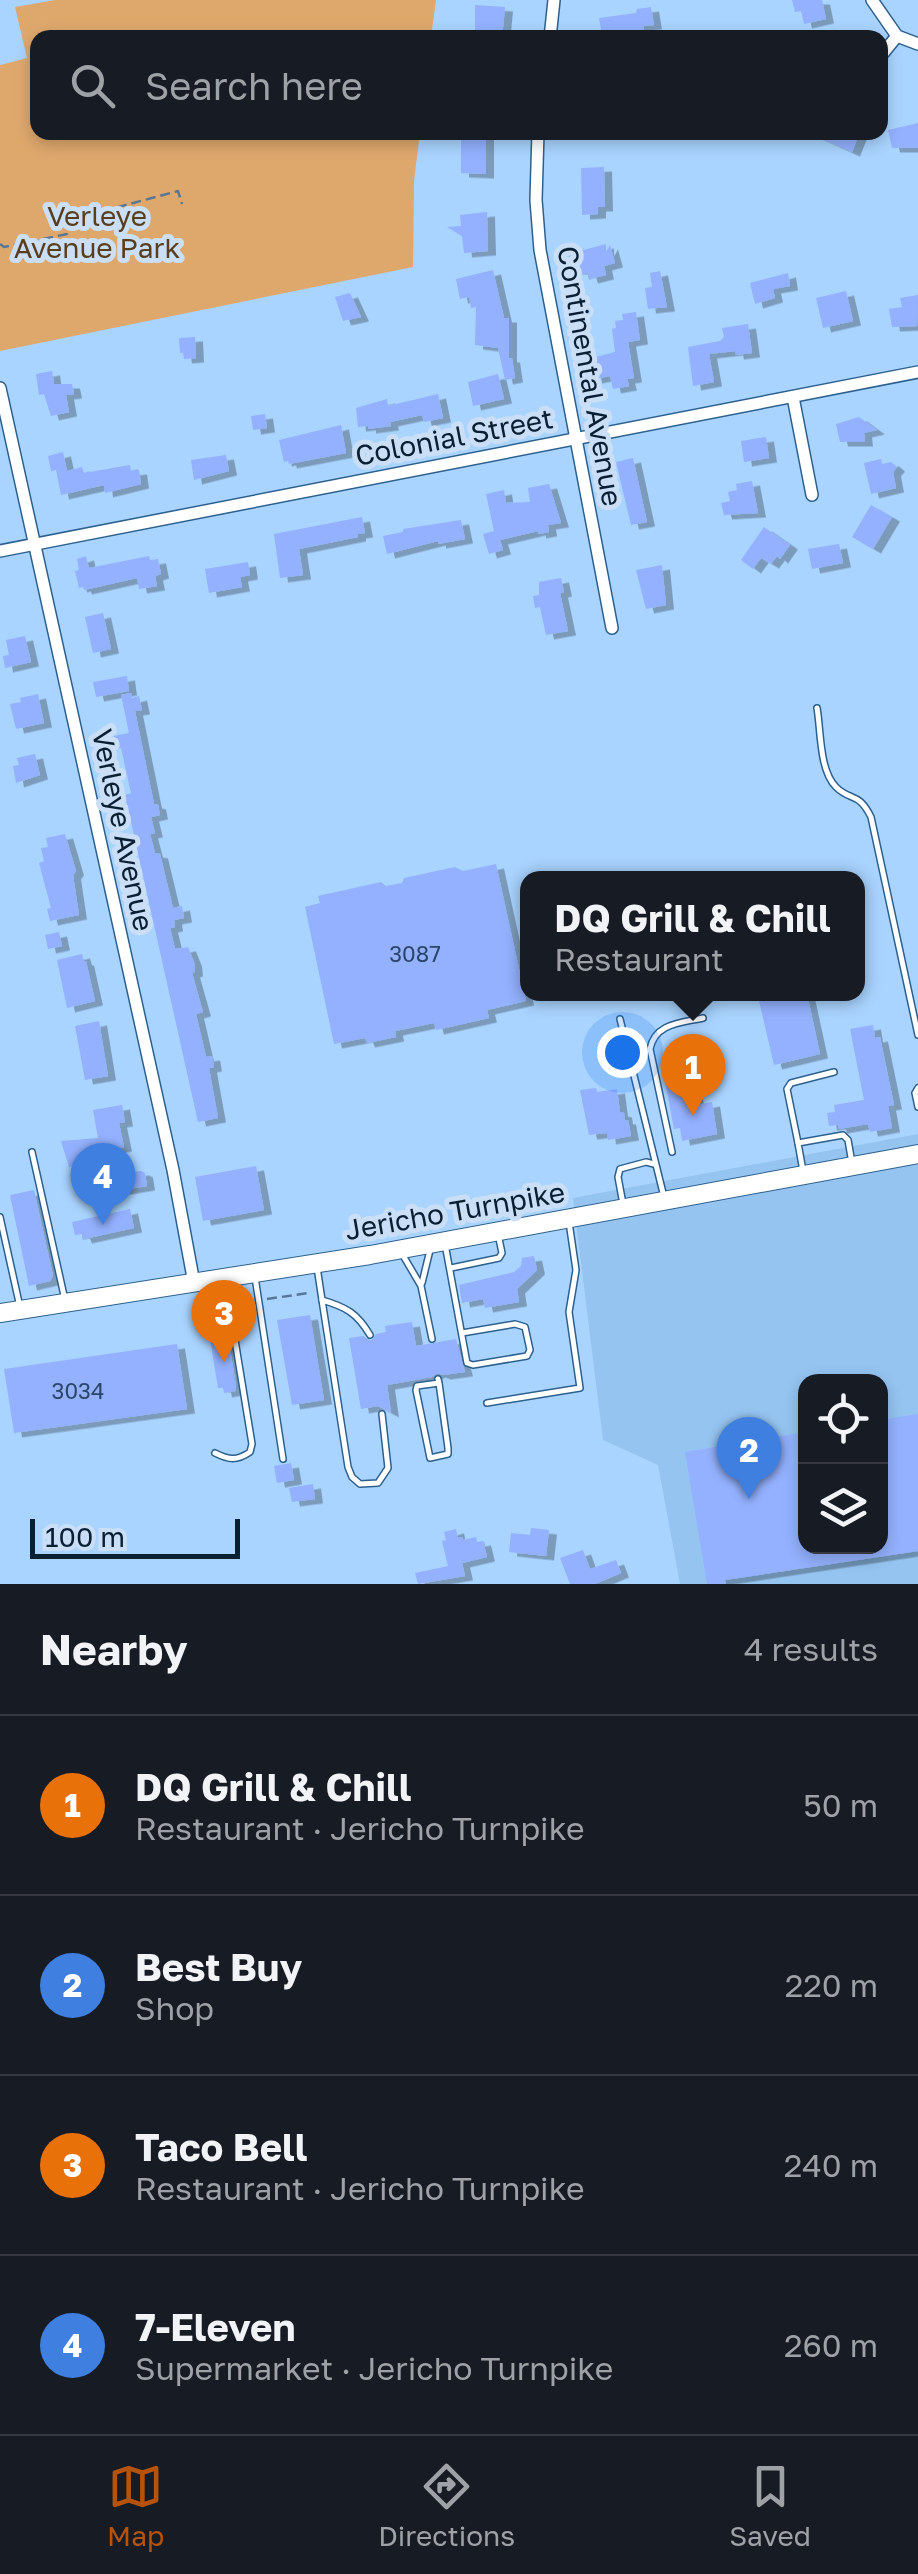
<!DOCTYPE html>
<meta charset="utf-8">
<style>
:root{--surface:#171b24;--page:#20242c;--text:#f1f3f6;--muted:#9ea1a6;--line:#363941;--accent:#b45309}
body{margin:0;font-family:"Golos Text",sans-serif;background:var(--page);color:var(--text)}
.controls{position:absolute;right:30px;bottom:30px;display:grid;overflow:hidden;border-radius:20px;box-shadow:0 5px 15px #0003}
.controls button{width:90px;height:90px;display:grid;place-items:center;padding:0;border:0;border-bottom:2px solid var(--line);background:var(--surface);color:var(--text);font:50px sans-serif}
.scale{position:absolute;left:30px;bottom:25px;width:210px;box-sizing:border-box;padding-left:10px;border:5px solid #091f32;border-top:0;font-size:28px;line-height:35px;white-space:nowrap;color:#091f32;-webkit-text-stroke:8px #cadff5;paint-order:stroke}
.you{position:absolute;left:622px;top:1052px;width:35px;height:35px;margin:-25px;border:8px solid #fff;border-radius:50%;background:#1a73e8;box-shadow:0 0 0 15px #1a73e833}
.badge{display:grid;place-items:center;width:65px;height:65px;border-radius:50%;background:var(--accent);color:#fff;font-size:32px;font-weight:700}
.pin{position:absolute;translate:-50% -82px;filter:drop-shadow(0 2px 5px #0008)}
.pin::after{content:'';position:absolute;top:52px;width:35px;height:30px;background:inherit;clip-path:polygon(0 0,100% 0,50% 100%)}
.popup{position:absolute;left:520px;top:871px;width:345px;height:130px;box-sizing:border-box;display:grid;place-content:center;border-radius:20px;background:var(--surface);filter:drop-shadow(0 2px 8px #0005);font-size:32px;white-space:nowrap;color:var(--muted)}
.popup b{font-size:38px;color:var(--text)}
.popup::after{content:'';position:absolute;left:50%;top:100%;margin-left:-20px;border:20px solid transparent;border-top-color:var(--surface)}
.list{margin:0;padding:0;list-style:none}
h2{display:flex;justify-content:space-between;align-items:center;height:130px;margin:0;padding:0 40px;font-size:42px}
h2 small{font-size:32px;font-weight:400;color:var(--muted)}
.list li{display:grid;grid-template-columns:65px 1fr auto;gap:30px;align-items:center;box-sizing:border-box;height:180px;padding:0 40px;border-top:2px solid var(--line)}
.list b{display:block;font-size:38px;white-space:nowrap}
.list p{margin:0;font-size:32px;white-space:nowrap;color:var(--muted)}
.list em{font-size:32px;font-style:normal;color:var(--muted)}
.icon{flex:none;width:55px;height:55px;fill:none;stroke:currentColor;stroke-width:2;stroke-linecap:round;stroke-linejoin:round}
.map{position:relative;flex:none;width:918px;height:1584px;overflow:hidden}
.search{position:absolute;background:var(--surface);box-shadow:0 5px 15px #0003;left:30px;right:30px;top:30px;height:110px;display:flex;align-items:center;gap:25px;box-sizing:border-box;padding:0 35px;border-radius:20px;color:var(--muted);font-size:38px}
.sheet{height:850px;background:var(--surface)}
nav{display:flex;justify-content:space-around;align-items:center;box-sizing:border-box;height:140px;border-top:2px solid var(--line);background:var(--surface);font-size:28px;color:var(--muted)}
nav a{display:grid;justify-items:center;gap:5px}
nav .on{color:var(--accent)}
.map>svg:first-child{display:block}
</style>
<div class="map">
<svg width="918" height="1584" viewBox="0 0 918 1584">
<defs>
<filter id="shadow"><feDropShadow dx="8" dy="4.5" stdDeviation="0" flood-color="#0004"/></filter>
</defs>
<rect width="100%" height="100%" fill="#a9d4ff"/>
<path fill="#95c4f1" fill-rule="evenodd" d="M 918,1134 L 918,1584 L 680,1584 L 658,1465 L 603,1440 L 573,1198 ZM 806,1381 L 880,1381 L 880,1546 L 806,1546 Z"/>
<path fill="#dea86d" d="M 55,0 L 436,0 L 431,37 L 38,38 L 38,132 L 420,133 L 414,181 L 413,267 L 0,351 L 0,65 L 27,58 L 15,7 Z"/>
<g fill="#93b1fe" filter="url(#shadow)">
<path d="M 792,0 L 822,0 L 826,19 L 804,24 L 801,11 L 795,12 Z"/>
<path d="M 475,5 L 505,7 L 502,38 L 475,38 Z"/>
<path d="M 651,7 L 654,25 L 644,26 L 642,38 L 602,35 L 599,18 L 636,13 L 637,9 Z"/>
<path d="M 918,123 L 918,148 L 892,148 L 888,130 Z"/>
<path d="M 808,132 L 860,132 L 852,152 Z"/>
<path d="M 461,134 L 486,135 L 486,174 L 461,173 Z"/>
<path d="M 604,167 L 605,207 L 598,207 L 598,214 L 582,215 L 581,168 Z"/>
<path d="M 487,212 L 488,251 L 464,253 L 462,236 L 447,227 L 461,226 L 460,215 Z"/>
<path d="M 606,244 L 606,252 L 610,245 L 615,263 L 604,266 L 606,275 L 590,279 L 588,273 L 581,275 L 580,270 L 573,270 L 568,254 Z"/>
<path d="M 493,270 L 504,318 L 509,318 L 509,358 L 512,358 L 515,378 L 505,380 L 498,348 L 475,345 L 476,307 L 471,308 L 469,297 L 460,299 L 456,279 Z"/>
<path d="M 660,271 L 667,307 L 648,309 L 645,288 L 652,287 L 650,273 Z"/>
<path d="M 788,273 L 790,286 L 773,289 L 775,298 L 755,304 L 750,283 Z"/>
<path d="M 846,291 L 853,321 L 823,328 L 816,298 Z"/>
<path d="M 350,293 L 361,317 L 343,321 L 335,297 Z"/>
<path d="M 918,295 L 917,326 L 892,327 L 889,309 L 902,307 L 900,298 Z"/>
<path d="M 636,312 L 640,340 L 628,342 L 634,378 L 627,379 L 629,386 L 613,389 L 610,376 L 594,379 L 591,358 L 615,352 L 612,329 L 616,328 L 615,321 L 623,320 L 622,314 Z"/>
<path d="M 748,324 L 752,353 L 736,355 L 735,351 L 709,354 L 714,382 L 693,386 L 688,347 L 720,341 L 724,337 L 722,328 Z"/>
<path d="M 195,337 L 196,358 L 184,359 L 183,353 L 180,353 L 179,338 Z"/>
<path d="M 52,371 L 54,384 L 72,384 L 74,394 L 66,395 L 69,412 L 51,416 L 44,394 L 39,395 L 36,374 Z"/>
<path d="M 498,374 L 504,399 L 473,406 L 468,382 Z"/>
<path d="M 438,394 L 443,418 L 424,422 L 422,415 L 390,422 L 391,426 L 368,429 L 368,426 L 358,427 L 356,408 L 387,399 L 388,406 Z"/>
<path d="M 265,414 L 267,428 L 253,430 L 251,416 Z"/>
<path d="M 859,417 L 877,430 L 864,433 L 865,442 L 840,442 L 836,424 Z"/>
<path d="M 341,425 L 346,453 L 289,464 L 288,461 L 284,462 L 279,440 Z"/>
<path d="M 766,437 L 769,458 L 744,462 L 741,441 Z"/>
<path d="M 63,452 L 67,471 L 82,467 L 84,473 L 130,465 L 131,471 L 139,470 L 141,484 L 105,493 L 104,485 L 61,495 L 56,470 L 51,471 L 48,456 Z"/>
<path d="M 226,455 L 229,471 L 194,480 L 191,460 Z"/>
<path d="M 633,458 L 647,522 L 631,525 L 616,462 Z"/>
<path d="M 881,459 L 882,464 L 891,462 L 897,467 L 893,472 L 896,488 L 871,494 L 864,463 Z"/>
<path d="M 752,481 L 758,513 L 724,515 L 721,503 L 730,501 L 728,492 L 737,490 L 736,484 Z"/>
<path d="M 549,484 L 561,523 L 548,525 L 549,532 L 538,534 L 538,531 L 500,540 L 503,550 L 489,554 L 483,534 L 494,531 L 486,494 L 504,490 L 506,503 L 530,502 L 528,488 Z"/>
<path d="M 871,505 L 892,517 L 873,549 L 852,537 Z"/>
<path d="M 362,517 L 365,533 L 358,534 L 358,537 L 299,549 L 303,575 L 280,578 L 274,534 Z"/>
<path d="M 461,520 L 465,539 L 438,544 L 438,541 L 387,554 L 383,536 L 403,532 L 403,529 Z"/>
<path d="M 764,527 L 790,545 L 780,559 L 777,556 L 771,564 L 761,558 L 753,569 L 741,560 Z"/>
<path d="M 839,544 L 843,563 L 812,569 L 808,549 Z"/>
<path d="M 86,556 L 89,568 L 149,556 L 150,560 L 158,559 L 161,574 L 155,576 L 157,586 L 139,589 L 137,578 L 84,590 L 83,587 L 79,588 L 75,571 L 79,570 L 77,559 Z"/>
<path d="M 248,562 L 250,575 L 240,577 L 242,587 L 209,593 L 205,569 Z"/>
<path d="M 662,565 L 666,605 L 646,609 L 636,570 Z"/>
<path d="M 561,578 L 564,592 L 560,593 L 568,631 L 546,635 L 540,607 L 535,608 L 533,596 L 539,595 L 539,582 Z"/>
<path d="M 103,613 L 111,649 L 93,653 L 85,617 Z"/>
<path d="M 25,636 L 31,662 L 5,668 L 3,656 L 9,655 L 6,640 Z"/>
<path d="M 127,676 L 129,691 L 96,697 L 93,682 Z"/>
<path d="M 131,693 L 132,698 L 139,696 L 142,710 L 135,711 L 154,804 L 158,805 L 160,815 L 151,817 L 155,833 L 150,834 L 155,853 L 160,854 L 173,908 L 182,906 L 184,918 L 174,920 L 175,927 L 170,928 L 175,949 L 188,947 L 194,962 L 195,972 L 192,973 L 203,1012 L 196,1014 L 206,1057 L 212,1056 L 214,1067 L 209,1068 L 218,1118 L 198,1122 L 125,795 L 131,793 L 121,748 L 117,749 L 114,736 L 129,733 L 121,695 Z"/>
<path d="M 38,694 L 44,723 L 16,729 L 10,704 L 21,702 L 20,698 Z"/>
<path d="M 35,754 L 40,775 L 16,783 L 13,766 L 19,765 L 17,758 Z"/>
<path d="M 65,834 L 76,871 L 73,875 L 79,915 L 50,921 L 47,909 L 51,908 L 39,863 L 44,861 L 41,848 L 48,847 L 46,838 Z"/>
<path d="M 496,864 L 526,1001 L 487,1010 L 489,1018 L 436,1030 L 434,1023 L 395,1031 L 396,1037 L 367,1043 L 365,1038 L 334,1044 L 305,907 L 320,903 L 318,896 L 381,882 L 386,886 L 402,883 L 404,878 L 455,867 L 463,871 Z"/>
<path d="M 59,932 L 62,946 L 48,949 L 45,935 Z"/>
<path d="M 82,954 L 84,961 L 86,961 L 95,1001 L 67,1008 L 57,960 Z"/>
<path d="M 770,994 L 807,994 L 820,1054 L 774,1065 L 759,1001 L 771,998 Z"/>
<path d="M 99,1021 L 108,1076 L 85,1080 L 75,1026 Z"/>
<path d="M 873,1025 L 875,1038 L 880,1037 L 894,1105 L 888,1106 L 892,1128 L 870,1132 L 868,1124 L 839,1129 L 838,1125 L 829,1126 L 827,1113 L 835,1112 L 834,1105 L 864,1100 L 850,1029 Z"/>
<path d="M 691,1076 L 697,1105 L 712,1102 L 717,1134 L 682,1141 L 680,1128 L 674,1129 L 665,1081 Z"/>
<path d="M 596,1088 L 597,1092 L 617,1089 L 620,1112 L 624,1113 L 625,1120 L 628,1120 L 631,1136 L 608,1140 L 607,1133 L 589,1135 L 580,1090 Z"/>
<path d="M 122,1105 L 125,1122 L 119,1123 L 124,1147 L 83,1154 L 85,1165 L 69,1167 L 61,1141 L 98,1138 L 93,1110 Z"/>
<path d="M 256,1166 L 264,1210 L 203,1221 L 195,1177 Z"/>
<path d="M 141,1171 L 145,1173 L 147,1186 L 111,1192 L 108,1175 Z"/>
<path d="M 34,1190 L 53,1276 L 50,1281 L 29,1286 L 10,1195 Z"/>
<path d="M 130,1209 L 134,1228 L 84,1239 L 82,1234 L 75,1235 L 72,1222 Z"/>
<path d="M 534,1256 L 537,1270 L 517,1289 L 519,1302 L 485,1308 L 483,1299 L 462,1303 L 459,1285 L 514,1272 L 521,1266 L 522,1258 Z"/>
<path d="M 310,1315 L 324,1400 L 292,1405 L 277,1320 Z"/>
<path d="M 412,1322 L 416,1346 L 456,1339 L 465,1372 L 443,1375 L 437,1373 L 432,1377 L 387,1385 L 391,1413 L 378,1406 L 361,1409 L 349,1338 L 363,1336 L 371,1341 L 376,1334 L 386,1332 L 385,1326 Z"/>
<path d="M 228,1336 L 236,1386 L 235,1391 L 224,1393 L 223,1388 L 218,1388 L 210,1339 Z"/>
<path d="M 177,1344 L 187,1409 L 14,1433 L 4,1369 Z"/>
<path d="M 918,1414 L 918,1551 L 725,1580 L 726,1584 L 707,1584 L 685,1452 L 806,1432 L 806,1546 L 880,1546 L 880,1420 Z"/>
<path d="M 291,1463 L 294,1480 L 277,1483 L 274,1466 Z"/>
<path d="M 313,1484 L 315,1499 L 292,1502 L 289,1488 Z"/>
<path d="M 531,1528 L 549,1530 L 546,1556 L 509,1552 L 511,1533 L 530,1535 Z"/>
<path d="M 456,1529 L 458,1538 L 462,1537 L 463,1540 L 476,1537 L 477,1542 L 483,1541 L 487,1557 L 462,1563 L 465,1576 L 418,1584 L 415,1573 L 448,1566 L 442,1541 L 446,1540 L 444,1532 Z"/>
<path d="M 583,1550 L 590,1569 L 616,1560 L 621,1573 L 595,1584 L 570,1584 L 560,1558 Z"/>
</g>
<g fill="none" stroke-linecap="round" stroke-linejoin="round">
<g stroke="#2c608e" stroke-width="8">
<g id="lane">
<path d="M 817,708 C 821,730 819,770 836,787 C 851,802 858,791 871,817 L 918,1035"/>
<path d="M 620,1019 L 664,1197"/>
<path d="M 918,1088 L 915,1093 L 918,1107"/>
<path d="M 798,1143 L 787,1089 L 791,1083 L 834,1072"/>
<path d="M 32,1152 L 65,1300"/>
<path d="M 672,1152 L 650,1049 C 655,1023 681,1023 703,1018"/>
<path d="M 803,1171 L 798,1143 L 843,1135 L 848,1140 L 852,1163"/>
<path d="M 623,1204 L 618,1177 L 620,1169 L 646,1162 L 654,1164"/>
<path d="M 0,1217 L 20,1307"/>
<path d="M 445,1244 L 467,1363 L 473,1365 L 527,1356 L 530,1350 L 525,1327 L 515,1324 L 462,1333"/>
<path d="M 401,1252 L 421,1286 L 432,1339"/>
<path d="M 317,1267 L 322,1300"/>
<path d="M 451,1268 L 499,1258 L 502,1253 L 498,1234"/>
<path d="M 255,1277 L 283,1459"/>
<path d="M 422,1283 L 430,1250"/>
<path d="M 201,1325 L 221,1323 L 231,1326 L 234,1334 L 252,1444 L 250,1452 C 237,1461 229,1460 215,1453"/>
<path d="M 370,1335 C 357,1313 346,1307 322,1300 L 348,1467 L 352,1477 L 360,1484 L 378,1483 L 388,1468 L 382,1414"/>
<path d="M 438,1379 L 439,1383 L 448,1448 L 448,1454 L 430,1458 L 416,1390 L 417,1386 L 439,1383"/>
<path d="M 487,1403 L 580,1388 L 569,1312 L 576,1270 L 569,1222"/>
</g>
</g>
<g stroke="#2c608e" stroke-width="14">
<g id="street">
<path d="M 872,0 L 897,36 L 918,44"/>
<path d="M 550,38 L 554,0"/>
<path d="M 880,57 L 897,36"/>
<path d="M 538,132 L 536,200 L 540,250 L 612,628"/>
<path d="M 0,388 L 173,1170 L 194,1283"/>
<path d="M 793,397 L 812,495"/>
<path d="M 0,551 L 918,372"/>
</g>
</g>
<g stroke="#2c608e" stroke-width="20">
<path id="primary" d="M 0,1313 L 370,1255 L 918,1154"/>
</g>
<g stroke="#577795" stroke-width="2.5" stroke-dasharray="10 5" stroke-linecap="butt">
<path d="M 0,244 L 4,247 L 67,234 L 66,221 L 178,191 L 182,204"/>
<path d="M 236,1299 L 249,1299"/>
<path d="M 267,1299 L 309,1293"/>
</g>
<use href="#lane" stroke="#fff" stroke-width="5"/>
<use href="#street" stroke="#fff" stroke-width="11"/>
<use href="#primary" stroke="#fff" stroke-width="18"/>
</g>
<g text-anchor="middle" stroke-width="10" stroke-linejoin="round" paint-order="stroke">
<g font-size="22" fill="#2c4465">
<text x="415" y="962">3087</text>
<text x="78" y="1399">3034</text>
</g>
<g font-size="28" fill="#583d1e" stroke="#cadff5">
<text x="97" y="226">Verleye<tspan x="97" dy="32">Avenue Park</tspan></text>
</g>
<g font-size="28" fill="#091f32" stroke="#cadff5">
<text transform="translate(590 376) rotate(80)" y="10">Continental Avenue</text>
<text transform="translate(454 437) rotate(-11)" y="10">Colonial Street</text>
<text transform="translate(123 830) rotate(78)" y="10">Verleye Avenue</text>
<text transform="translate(455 1211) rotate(-10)" y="10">Jericho Turnpike</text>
</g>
</g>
</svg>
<div class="controls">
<button><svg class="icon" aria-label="locate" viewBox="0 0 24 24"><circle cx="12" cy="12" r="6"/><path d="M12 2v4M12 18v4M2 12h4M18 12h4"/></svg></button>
<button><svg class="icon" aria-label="layers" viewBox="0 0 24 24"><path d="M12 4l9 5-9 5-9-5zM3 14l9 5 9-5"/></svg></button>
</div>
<div class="scale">100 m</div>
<div class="you"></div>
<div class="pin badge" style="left:693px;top:1116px;background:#e8710a">1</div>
<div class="popup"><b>DQ Grill &amp; Chill</b>Restaurant</div>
<div class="pin badge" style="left:749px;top:1499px;background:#3f7fe0">2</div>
<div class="pin badge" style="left:224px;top:1362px;background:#e8710a">3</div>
<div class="pin badge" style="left:103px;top:1225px;background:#3f7fe0">4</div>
<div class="search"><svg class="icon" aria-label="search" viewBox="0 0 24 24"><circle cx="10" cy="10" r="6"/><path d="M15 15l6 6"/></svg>Search here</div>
</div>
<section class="sheet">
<h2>Nearby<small>4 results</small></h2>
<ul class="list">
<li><span class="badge" style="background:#e8710a">1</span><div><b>DQ Grill &amp; Chill</b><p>Restaurant · Jericho Turnpike</p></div><em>50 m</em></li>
<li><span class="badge" style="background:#3f7fe0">2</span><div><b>Best Buy</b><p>Shop</p></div><em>220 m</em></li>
<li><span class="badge" style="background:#e8710a">3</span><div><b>Taco Bell</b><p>Restaurant · Jericho Turnpike</p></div><em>240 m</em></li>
<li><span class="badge" style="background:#3f7fe0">4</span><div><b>7-Eleven</b><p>Supermarket · Jericho Turnpike</p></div><em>260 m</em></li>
</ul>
</section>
<nav>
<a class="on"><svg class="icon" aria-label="map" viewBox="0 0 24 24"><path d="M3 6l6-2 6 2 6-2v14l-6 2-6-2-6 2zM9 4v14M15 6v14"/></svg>Map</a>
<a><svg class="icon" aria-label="directions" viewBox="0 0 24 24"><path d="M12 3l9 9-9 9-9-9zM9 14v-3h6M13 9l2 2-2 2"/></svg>Directions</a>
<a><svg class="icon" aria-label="saved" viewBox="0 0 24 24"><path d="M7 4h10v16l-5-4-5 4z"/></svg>Saved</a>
</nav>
